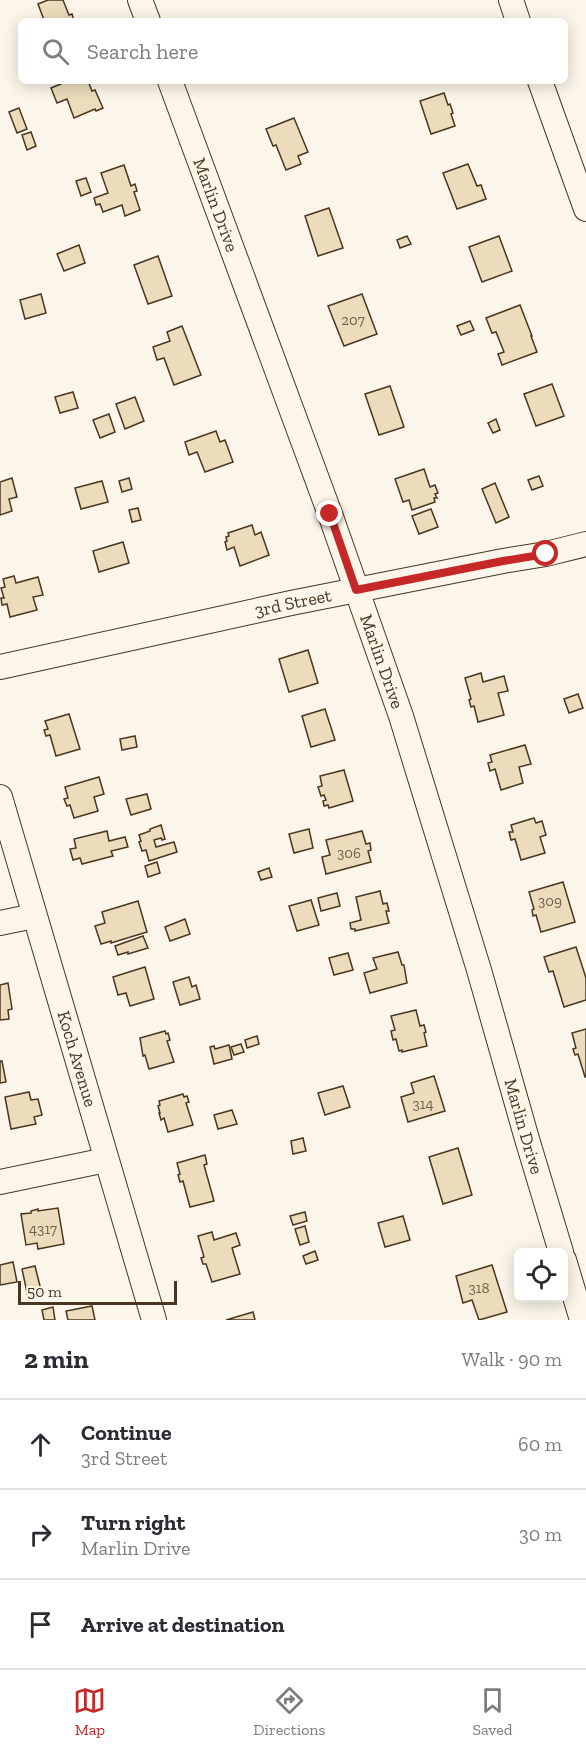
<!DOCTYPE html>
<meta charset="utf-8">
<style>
:root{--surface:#fff;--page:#f2f2f3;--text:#2b2b33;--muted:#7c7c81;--line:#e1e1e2;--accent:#c62828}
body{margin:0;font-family:"Zilla Slab",serif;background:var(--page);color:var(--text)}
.controls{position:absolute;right:18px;bottom:18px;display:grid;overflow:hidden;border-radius:9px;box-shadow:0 3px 15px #0003}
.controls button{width:54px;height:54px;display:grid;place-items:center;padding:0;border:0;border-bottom:2px solid var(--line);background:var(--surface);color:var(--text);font:30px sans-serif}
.scale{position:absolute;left:18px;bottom:15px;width:159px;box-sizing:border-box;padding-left:6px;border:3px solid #4a3520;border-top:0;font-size:16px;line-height:21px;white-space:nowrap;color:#4a3520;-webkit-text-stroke:4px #fbf6e9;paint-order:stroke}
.stop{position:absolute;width:18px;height:18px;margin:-14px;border:4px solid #c62828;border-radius:50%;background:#fff}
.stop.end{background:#c62828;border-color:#fff;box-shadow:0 2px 6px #0008}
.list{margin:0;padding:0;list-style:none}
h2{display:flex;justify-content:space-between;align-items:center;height:78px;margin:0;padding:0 24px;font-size:26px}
h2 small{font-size:20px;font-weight:400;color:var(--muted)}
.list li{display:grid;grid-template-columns:39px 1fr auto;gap:18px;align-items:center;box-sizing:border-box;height:90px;padding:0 24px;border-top:2px solid var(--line)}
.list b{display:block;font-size:22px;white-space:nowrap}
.list p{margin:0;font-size:20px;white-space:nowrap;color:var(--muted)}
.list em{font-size:20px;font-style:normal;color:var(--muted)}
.icon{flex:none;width:33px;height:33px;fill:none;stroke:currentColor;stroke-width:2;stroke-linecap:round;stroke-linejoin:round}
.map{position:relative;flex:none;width:586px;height:1320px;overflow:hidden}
.search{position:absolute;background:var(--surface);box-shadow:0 3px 15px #0003;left:18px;right:18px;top:18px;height:66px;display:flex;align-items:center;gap:15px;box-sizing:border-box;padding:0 21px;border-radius:9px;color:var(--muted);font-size:22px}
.sheet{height:348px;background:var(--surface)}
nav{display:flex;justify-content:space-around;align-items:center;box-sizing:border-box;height:84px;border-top:2px solid var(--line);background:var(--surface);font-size:16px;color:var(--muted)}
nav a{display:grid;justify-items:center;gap:3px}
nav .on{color:var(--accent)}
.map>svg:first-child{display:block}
</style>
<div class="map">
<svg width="586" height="1320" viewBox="0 0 586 1320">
<rect width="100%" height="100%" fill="#fbf6e9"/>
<g fill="#ecdcbc" stroke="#4a3520" stroke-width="1.5">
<path d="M 48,0 L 63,0 L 69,15 L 72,14 L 74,21 L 41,21 L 44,20 L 38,4 Z"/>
<path d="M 68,81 L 88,81 L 92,91 L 95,90 L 103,108 L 96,111 L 95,109 L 74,118 L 67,99 L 57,103 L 51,88 Z"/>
<path d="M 444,93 L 448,105 L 450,104 L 453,113 L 451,114 L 455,126 L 431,134 L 420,101 Z"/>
<path d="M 19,108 L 27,129 L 17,133 L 9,112 Z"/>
<path d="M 294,118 L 308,152 L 298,156 L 301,164 L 286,170 L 276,145 L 273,146 L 266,129 Z"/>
<path d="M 31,132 L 36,146 L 27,150 L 22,135 Z"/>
<path d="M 468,164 L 477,186 L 481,185 L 486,199 L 457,209 L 443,173 Z"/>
<path d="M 124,165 L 131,186 L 135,184 L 137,191 L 134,192 L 140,210 L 125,216 L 122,205 L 103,212 L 100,204 L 96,205 L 94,198 L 108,193 L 101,173 Z"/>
<path d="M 86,178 L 91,192 L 81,196 L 76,181 Z"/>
<path d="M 329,208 L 343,248 L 318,256 L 305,216 Z"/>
<path d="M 407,236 L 411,244 L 400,248 L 397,240 Z"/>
<path d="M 499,236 L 512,271 L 482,282 L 469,247 Z"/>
<path d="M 79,245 L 85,263 L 64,271 L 57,254 Z"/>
<path d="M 158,256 L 172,296 L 148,304 L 134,265 Z"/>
<path d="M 41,294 L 46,313 L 25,319 L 20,300 Z"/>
<path d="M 362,294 L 377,334 L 344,346 L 328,306 Z"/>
<path d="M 520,305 L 532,336 L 531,336 L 537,352 L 502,365 L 498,354 L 504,352 L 496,332 L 492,333 L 486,318 Z"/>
<path d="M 470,321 L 474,330 L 461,335 L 457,326 Z"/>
<path d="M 182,326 L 201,375 L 174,385 L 164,358 L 157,360 L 153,347 L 170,341 L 167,332 Z"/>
<path d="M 552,384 L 564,416 L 536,426 L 524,394 Z"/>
<path d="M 390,386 L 404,427 L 379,435 L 365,394 Z"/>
<path d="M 73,392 L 78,408 L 60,413 L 55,397 Z"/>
<path d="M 135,397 L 144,421 L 125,429 L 116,404 Z"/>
<path d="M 109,414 L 115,432 L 100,438 L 93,420 Z"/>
<path d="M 496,419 L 500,430 L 493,433 L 488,423 Z"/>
<path d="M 216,431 L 220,442 L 225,440 L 233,462 L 205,472 L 197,452 L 189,455 L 185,442 Z"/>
<path d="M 424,469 L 430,487 L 435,485 L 438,493 L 435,494 L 437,498 L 434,498 L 435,502 L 412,510 L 409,500 L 403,502 L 395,479 Z"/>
<path d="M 539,476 L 543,486 L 532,490 L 528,480 Z"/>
<path d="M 12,478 L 17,497 L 9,499 L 12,511 L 0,515 L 0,482 Z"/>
<path d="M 129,478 L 132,489 L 122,492 L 119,481 Z"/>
<path d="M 102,481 L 108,502 L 81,509 L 75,488 Z"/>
<path d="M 495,483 L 509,517 L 496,523 L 482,489 Z"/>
<path d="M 138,508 L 141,520 L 132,522 L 129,510 Z"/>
<path d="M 431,509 L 438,527 L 419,534 L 412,516 Z"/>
<path d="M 252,525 L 255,535 L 261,532 L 269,555 L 240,566 L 234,547 L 227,550 L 225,542 L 227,541 L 226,537 L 229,536 L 228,533 Z"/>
<path d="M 123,542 L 129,563 L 99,572 L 93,551 Z"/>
<path d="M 14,576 L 16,583 L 38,577 L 43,595 L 33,597 L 37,610 L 10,617 L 7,604 L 2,605 L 1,598 L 4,598 L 1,588 L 5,587 L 3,579 Z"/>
<path d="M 308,650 L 318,683 L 289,692 L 279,659 Z"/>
<path d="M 481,673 L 483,682 L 504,676 L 508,691 L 498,693 L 504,715 L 478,722 L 474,706 L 471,707 L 469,700 L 471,699 L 465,678 Z"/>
<path d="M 578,694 L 583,708 L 569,713 L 564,699 Z"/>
<path d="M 325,709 L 335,740 L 311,747 L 302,716 Z"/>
<path d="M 69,714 L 80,749 L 56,756 L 50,735 L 46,736 L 44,730 L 48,729 L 45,721 Z"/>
<path d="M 135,736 L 137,747 L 122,750 L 120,739 Z"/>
<path d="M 525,745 L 531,764 L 519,767 L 523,783 L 501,790 L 495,769 L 490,771 L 488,763 L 492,762 L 490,755 Z"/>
<path d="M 344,770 L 353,801 L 329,808 L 328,805 L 324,806 L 323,801 L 326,800 L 324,795 L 321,796 L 318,787 L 322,786 L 320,776 Z"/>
<path d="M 99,777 L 104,794 L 94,797 L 98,811 L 74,818 L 70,805 L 67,806 L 64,799 L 68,798 L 65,787 Z"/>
<path d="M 147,794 L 151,809 L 131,815 L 126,799 Z"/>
<path d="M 534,818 L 536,823 L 542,821 L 546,835 L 540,837 L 545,853 L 521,860 L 515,839 L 511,840 L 509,832 L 513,832 L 511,825 Z"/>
<path d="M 161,825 L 165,839 L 162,840 L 161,838 L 154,840 L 156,847 L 174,842 L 177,852 L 149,861 L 146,850 L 142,851 L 139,842 L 141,841 L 139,835 L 150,831 L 150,829 Z"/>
<path d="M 309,829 L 313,848 L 294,853 L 289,834 Z"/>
<path d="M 107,831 L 109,841 L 125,837 L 128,847 L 111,851 L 113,856 L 82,864 L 80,858 L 73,860 L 70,849 L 76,848 L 74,839 Z"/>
<path d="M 362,831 L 366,844 L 370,843 L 371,850 L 368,851 L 371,862 L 326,874 L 322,857 L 330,855 L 326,840 Z"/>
<path d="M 157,862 L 160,873 L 148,877 L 145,866 Z"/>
<path d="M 269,868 L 272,877 L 261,880 L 258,872 Z"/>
<path d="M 563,882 L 575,922 L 541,932 L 536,915 L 533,916 L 532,910 L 534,909 L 529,892 Z"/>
<path d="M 380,891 L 383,904 L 387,903 L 389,911 L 386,911 L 389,923 L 355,931 L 355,929 L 351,929 L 350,923 L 361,920 L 356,897 Z"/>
<path d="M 337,893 L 340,906 L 321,911 L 318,898 Z"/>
<path d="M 311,900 L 319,925 L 297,931 L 289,906 Z"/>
<path d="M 138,901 L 147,932 L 111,943 L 111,941 L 101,944 L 95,926 L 105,923 L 102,912 Z"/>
<path d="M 185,919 L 190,934 L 170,941 L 165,927 Z"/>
<path d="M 143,936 L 148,948 L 128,954 L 128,952 L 118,955 L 115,946 Z"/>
<path d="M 576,947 L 586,978 L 586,1000 L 564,1007 L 553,971 L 549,972 L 544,957 Z"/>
<path d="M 398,952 L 402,965 L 404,965 L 407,983 L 370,993 L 364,973 L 377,969 L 373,958 Z"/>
<path d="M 348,953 L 353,970 L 334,975 L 329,958 Z"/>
<path d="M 145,967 L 154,999 L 130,1006 L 126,993 L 118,995 L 113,977 Z"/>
<path d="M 189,977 L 192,987 L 196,985 L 200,999 L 180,1005 L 173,982 Z"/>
<path d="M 8,983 L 12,1009 L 8,1010 L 9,1019 L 0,1020 L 0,985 Z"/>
<path d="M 416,1010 L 420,1026 L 424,1025 L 426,1032 L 424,1033 L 427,1046 L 402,1052 L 402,1050 L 399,1051 L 396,1039 L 393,1040 L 391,1031 L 395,1030 L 391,1016 Z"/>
<path d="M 586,1029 L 586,1077 L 585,1077 L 578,1054 L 575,1055 L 573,1049 L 576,1048 L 572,1033 Z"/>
<path d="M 165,1031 L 166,1034 L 168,1033 L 170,1040 L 167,1041 L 174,1062 L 149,1069 L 145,1055 L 143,1056 L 140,1038 Z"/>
<path d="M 257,1036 L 259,1044 L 247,1048 L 245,1040 Z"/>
<path d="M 241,1044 L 244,1052 L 234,1055 L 231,1047 Z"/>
<path d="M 229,1045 L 232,1059 L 214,1064 L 210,1047 L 214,1046 L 215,1049 Z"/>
<path d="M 0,1061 L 2,1061 L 6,1082 L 0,1083 Z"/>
<path d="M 434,1076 L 445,1111 L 408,1122 L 401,1097 L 414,1093 L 411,1083 Z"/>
<path d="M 343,1086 L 350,1107 L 325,1115 L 318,1093 Z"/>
<path d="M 29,1092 L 31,1100 L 38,1099 L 42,1115 L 34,1117 L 36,1124 L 11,1129 L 5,1097 Z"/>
<path d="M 183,1094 L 184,1097 L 187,1096 L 189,1102 L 186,1103 L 193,1125 L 168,1132 L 164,1118 L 161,1120 L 159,1113 L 160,1113 L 158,1106 L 160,1105 L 159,1101 Z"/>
<path d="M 232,1110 L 237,1124 L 218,1129 L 214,1115 Z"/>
<path d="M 303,1138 L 306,1151 L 293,1154 L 291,1141 Z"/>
<path d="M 458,1148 L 472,1195 L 443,1204 L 429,1157 Z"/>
<path d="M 205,1155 L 207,1164 L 204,1165 L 214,1201 L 190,1207 L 183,1181 L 180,1182 L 178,1175 L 180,1174 L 177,1163 Z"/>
<path d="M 58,1208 L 64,1244 L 38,1249 L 37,1243 L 26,1245 L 21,1214 L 31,1213 L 31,1211 L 38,1209 L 38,1211 Z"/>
<path d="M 305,1212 L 307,1221 L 293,1225 L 290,1216 Z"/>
<path d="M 403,1216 L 410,1240 L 385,1247 L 378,1223 Z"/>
<path d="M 305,1226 L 309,1242 L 300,1245 L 295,1229 Z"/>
<path d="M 212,1232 L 214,1240 L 236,1233 L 240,1245 L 232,1248 L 240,1274 L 212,1282 L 206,1264 L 203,1264 L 201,1258 L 204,1257 L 198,1236 Z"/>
<path d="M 315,1251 L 318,1260 L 306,1264 L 303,1256 Z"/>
<path d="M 13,1262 L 17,1282 L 0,1285 L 0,1265 Z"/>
<path d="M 492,1265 L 507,1312 L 479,1320 L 472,1300 L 463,1303 L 456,1276 Z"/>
<path d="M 35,1266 L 42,1294 L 28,1297 L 22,1269 Z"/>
<path d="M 92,1306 L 95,1320 L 68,1320 L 66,1311 Z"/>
<path d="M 53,1307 L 55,1320 L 44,1320 L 42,1310 Z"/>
<path d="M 253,1312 L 255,1320 L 226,1320 Z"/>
</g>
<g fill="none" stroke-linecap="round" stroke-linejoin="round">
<g stroke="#4a3520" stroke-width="26">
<g id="minor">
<path d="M 140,0 L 148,21"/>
<path d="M 511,0 L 518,21"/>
<path id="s1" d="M 170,81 L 330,514 L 401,716 L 479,970 L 527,1139 L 561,1252"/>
<path d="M 540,81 L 586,209"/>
<path id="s2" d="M 0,667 L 291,603 L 503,561 L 546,554 L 586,544"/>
<path id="s3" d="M 0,797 L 154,1320"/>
<path d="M 0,923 L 34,916"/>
<path d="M 0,1182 L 106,1160"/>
<path d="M 564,1260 L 582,1320"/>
</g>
</g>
<use href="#minor" stroke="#fbf6e9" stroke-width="24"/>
</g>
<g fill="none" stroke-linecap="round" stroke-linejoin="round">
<path stroke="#c62828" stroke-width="8" d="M 330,514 L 356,590 L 503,561 L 546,554"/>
</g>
<g text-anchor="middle" stroke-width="4.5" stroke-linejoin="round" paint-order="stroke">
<g font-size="15" fill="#725f47">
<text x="353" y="325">207</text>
<text x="349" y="858">306</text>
<text x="550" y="906">309</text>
<text x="423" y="1109">314</text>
<text x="43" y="1234">4317</text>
<text x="479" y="1293">318</text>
</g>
<g font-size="18" fill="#4a3520" stroke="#fbf6e9">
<text dy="6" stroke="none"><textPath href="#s1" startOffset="132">Marlin Drive</textPath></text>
<text dy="6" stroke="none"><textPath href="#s2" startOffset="300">3rd Street</textPath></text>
<text dy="6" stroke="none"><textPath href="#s1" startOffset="618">Marlin Drive</textPath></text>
<text dy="6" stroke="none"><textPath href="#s3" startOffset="273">Koch Avenue</textPath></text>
<text dy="6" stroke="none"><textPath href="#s1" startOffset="1104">Marlin Drive</textPath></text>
</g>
</g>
</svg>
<div class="controls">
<button><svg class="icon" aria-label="locate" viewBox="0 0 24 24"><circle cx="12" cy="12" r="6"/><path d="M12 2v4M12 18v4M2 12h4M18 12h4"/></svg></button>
</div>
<div class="scale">50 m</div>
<div class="stop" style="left:546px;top:554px"></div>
<div class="stop end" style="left:330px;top:514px"></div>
<div class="search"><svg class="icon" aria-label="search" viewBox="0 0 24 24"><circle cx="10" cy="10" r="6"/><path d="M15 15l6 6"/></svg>Search here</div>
</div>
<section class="sheet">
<h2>2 min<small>Walk · 90 m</small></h2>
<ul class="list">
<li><svg class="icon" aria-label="ahead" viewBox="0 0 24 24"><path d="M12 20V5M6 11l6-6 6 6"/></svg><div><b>Continue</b><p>3rd Street</p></div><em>60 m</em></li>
<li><svg class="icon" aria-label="right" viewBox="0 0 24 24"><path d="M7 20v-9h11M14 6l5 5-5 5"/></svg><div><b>Turn right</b><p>Marlin Drive</p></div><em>30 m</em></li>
<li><svg class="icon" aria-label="arrive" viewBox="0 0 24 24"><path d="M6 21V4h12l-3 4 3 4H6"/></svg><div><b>Arrive at destination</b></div></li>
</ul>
</section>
<nav>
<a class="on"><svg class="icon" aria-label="map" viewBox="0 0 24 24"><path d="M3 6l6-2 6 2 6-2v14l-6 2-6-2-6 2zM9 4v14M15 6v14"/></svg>Map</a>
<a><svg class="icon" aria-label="directions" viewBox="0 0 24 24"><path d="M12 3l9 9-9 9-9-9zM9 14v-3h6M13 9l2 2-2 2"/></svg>Directions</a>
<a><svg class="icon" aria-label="saved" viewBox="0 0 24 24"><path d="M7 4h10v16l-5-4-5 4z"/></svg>Saved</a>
</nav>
